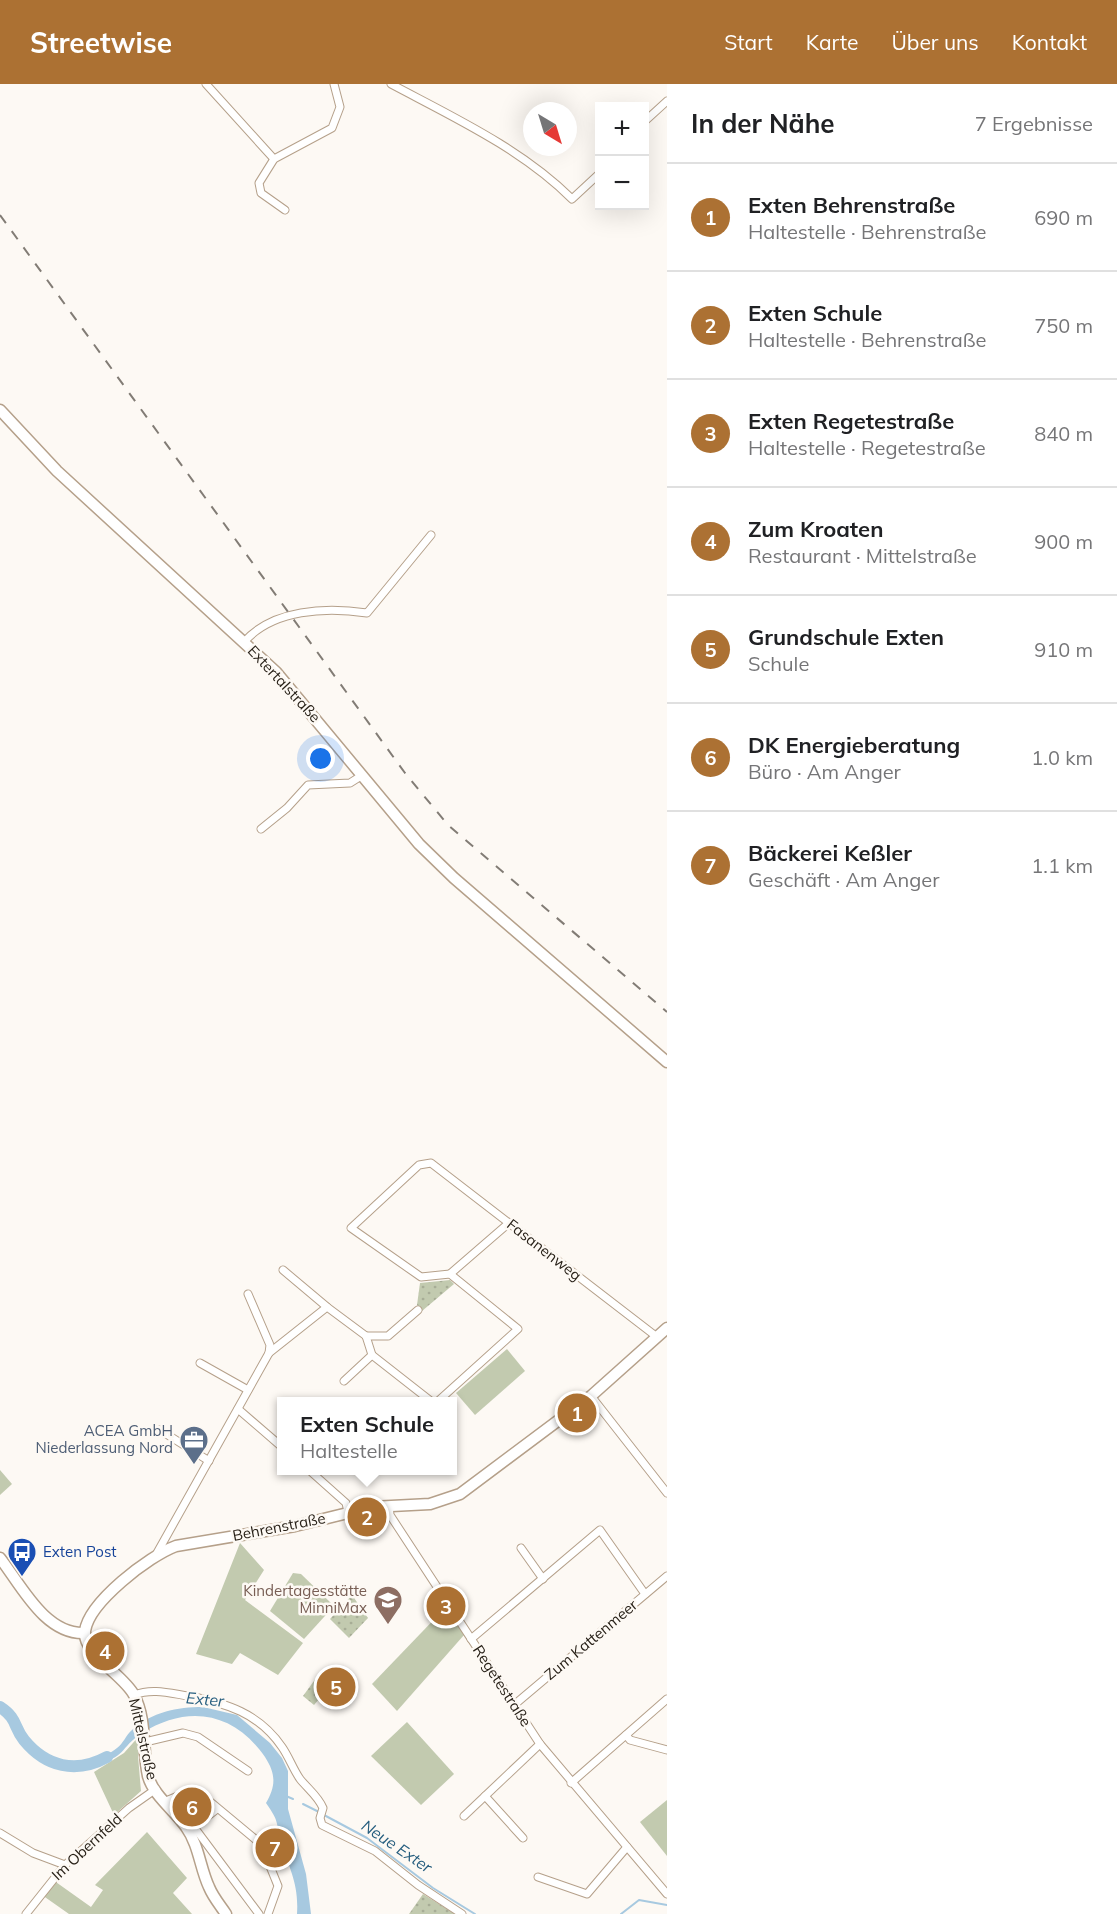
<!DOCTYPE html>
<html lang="de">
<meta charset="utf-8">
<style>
:root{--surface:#fff;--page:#f2f2f2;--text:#202124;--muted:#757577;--line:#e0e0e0;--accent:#ac7133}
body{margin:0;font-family:Mulish,sans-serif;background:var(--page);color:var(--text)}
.controls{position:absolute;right:18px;top:18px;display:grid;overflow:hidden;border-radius:0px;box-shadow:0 6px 24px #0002}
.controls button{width:54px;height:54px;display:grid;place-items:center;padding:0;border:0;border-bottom:2px solid var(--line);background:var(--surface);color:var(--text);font:30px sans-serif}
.compass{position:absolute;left:523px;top:18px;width:54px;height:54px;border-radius:50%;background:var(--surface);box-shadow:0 6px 24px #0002;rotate:142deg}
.you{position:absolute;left:321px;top:675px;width:21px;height:21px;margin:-15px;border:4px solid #fff;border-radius:50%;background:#1a73e8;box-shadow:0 0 0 9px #1a73e833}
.badge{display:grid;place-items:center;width:39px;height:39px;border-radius:50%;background:var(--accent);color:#fff;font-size:20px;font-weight:700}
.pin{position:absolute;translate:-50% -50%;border:3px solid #fff;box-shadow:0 2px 6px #0006}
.popup{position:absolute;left:277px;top:1313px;width:180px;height:78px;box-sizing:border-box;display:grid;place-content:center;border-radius:0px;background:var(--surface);filter:drop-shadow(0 2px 4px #0005);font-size:20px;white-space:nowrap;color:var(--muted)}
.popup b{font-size:22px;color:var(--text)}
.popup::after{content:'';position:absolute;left:50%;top:100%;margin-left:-12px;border:12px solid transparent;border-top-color:var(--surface)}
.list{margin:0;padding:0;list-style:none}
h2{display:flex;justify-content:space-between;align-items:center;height:78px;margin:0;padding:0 24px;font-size:26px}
h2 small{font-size:20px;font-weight:400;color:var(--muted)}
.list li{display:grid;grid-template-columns:39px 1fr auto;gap:18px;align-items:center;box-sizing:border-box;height:108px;padding:0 24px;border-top:2px solid var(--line)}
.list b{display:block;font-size:22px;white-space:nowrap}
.list p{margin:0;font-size:20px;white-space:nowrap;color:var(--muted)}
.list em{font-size:20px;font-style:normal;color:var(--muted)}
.map{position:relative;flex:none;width:667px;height:1830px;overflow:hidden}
header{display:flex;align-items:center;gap:36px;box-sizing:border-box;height:84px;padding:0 30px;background:var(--accent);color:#fff}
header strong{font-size:28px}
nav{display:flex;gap:33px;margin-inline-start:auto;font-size:21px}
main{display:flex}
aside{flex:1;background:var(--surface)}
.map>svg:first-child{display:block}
</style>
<header>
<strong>Streetwise</strong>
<nav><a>Start</a><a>Karte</a><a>Über uns</a><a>Kontakt</a></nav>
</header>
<main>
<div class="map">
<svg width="667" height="1830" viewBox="0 0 667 1830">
<defs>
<pattern id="park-dots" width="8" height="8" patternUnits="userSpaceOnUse" patternTransform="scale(1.5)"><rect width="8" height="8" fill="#c2caaf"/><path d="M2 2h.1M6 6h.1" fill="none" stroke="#a7ad96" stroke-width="1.8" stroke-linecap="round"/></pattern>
</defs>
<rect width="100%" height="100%" fill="#fdf9f4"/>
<g fill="#c2caaf">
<path d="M 507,1265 L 525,1287 L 475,1331 L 456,1309 Z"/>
<path d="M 0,1386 L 12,1400 L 0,1411 Z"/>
<path d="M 240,1459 L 264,1486 L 245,1516 L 303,1559 L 278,1591 L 240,1569 L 232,1580 L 196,1570 Z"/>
<path d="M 293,1489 L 301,1490 L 334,1522 L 304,1555 L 270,1527 Z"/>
<path d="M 446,1523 L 464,1551 L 397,1627 L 372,1600 Z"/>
<path d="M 407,1638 L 454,1690 L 421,1721 L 371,1672 Z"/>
<path d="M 141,1650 L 142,1658 L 138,1672 L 141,1707 L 114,1731 L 94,1688 L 124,1669 Z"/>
<path d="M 667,1716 L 667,1772 L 640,1738 Z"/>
<path d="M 147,1748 L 187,1794 L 173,1809 L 192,1830 L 69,1830 L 42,1811 L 53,1796 L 91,1823 L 103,1806 L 95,1801 Z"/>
</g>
<g fill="url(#park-dots)">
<path d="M 450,1196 L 454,1200 L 422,1227 L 417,1221 L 420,1199 Z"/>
<path d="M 352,1511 L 368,1534 L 349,1554 L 330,1535 Z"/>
<path d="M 319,1590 L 331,1601 L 314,1621 L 303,1612 Z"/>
<path d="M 423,1810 L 455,1830 L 409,1830 Z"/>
</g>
<path fill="#a7c9e0" d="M 203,1623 L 237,1631 L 270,1659 L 282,1674 L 288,1687 L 288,1725 L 306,1790 L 311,1830 L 297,1830 C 299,1799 289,1785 281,1757 C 275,1736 280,1739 266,1719 C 276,1702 276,1690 265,1673 C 234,1628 188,1620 142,1649 C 119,1664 127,1674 94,1680 C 101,1672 109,1671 117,1664 C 123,1660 126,1651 132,1646 C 152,1628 177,1623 203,1623 Z"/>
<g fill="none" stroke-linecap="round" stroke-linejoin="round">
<g stroke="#a7c9e0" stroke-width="2">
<path d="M 286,1712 L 293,1715"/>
<path d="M 303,1720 L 319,1728"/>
<path d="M 324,1731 L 367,1754 L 433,1804 L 475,1830"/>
<path d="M 621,1830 L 639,1816 L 667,1821"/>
</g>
<path stroke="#a7c9e0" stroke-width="12" d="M 0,1623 C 18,1635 13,1642 24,1656 C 46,1683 76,1690 107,1673"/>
<g stroke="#b5a08a" stroke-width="9">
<g id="street">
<path d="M 206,0 L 274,75"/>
<path d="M 391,0 C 453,33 522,65 572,115 L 600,89"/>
<path d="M 644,38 L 667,17"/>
<path d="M 285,126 L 261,109 L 259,99 L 274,75 L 332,44 L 340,23 L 334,0"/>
<path d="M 244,558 C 273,525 326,523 367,529 L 431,451"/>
<path d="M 261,745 L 287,724 L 308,701 L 350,699 L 361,692"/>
<path d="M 283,1186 L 327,1223"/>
<path d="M 450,1190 L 509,1139"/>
<path d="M 366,1252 L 388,1252 L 418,1226"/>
<path d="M 269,1269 L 327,1223 L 366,1252 L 372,1271 L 432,1318"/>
<path d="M 200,1279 L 248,1306"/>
<path d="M 344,1297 L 372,1271"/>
<path d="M 591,1312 L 667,1409"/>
<path d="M 437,1318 L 518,1245 L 450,1190 L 421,1193 L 351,1144 L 419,1081 L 431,1079 L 657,1253"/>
<path d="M 238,1325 L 282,1363"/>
<path d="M 160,1346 L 209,1377"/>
<path d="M 309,1386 L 346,1419 L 348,1428"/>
<path d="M 389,1422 L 390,1431 L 540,1660 L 667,1810"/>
<path d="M 521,1464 L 543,1495"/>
<path d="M 157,1469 L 269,1269 L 270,1261 L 248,1210"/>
<path d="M 471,1555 L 600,1446 L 645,1510"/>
<path d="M 134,1611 C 152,1604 169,1609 188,1612 C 226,1619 259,1629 282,1663 C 289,1673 293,1685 300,1695 C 308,1705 318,1712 323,1724 L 320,1734 L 322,1741 L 375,1767 L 418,1801 L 462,1830"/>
<path d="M 514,1621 L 667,1492"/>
<path d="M 626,1651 L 630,1656 L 667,1666"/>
<path d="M 145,1658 L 183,1649 L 198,1653 L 248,1687"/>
<path d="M 571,1699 L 667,1615"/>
<path d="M 485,1712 L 523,1754"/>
<path d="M 166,1717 L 190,1707 L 202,1711 L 261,1760 L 278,1802 L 268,1830"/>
<path d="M 464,1732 L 540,1660"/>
<path d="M 194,1743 L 217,1725"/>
<path d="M 189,1748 L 194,1743 L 259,1830"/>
<path d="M 0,1749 L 33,1769 L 65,1781"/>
<path d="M 538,1793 L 587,1810 L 627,1763"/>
<path d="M 26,1830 L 65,1781 L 129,1724 L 156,1705"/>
</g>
</g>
<g stroke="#b5a08a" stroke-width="13">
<g id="secondary">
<path d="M 0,326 L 57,387 L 276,588 L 419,760 L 454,794 L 667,978"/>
<path d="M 0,1474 C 21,1501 45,1551 85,1549"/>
<path d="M 226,1830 C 220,1821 213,1813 209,1803 C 200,1784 199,1761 186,1743 C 175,1727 153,1711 148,1692 C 142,1665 147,1636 134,1611 C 123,1590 82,1570 85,1547 C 89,1518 149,1472 176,1462 L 295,1442 L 372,1423 L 430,1420 L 460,1410 L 591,1312 L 667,1244"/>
</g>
</g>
<use href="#street" stroke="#fff" stroke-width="7"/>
<use href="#secondary" stroke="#fff" stroke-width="10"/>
<path stroke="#827c75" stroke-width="2" stroke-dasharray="10 10" stroke-linecap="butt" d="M 0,131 L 405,689 L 448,741 L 667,928"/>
</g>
<defs>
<g id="office-pin" transform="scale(1.5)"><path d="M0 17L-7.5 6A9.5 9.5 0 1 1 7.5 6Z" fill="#5c6f8a" stroke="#fdf9f4"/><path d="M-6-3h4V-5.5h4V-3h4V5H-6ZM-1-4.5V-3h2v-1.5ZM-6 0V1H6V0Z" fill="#fff"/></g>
<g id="bus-pin" transform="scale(1.5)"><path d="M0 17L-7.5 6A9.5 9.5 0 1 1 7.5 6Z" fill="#1a4fb4" stroke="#fdf9f4"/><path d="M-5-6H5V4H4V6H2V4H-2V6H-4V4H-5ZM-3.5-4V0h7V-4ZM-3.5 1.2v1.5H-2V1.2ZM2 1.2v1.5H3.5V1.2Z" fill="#fff"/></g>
<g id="school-pin" transform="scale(1.5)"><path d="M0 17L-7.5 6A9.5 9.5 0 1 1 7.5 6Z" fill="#8d6e63" stroke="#fdf9f4"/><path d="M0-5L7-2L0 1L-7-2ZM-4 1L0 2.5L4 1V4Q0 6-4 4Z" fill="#fff"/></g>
</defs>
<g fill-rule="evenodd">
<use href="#office-pin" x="194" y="1356"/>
<use href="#bus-pin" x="22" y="1468"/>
<use href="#school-pin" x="388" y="1516"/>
</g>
<g text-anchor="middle" stroke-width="5" stroke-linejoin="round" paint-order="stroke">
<g font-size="15" fill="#282118" stroke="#fdf9f4">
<text transform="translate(284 600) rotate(47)" y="5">Extertalstraße</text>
<text transform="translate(544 1166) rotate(38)" y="5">Fasanenweg</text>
<text transform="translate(279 1443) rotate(-11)" y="5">Behrenstraße</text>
<text transform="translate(591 1556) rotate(-40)" y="5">Zum Kattenmeer</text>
<text transform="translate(502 1602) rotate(57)" y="5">Regetestraße</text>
<text transform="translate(143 1655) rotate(77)" y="5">Mittelstraße</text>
<text transform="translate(87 1763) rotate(-43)" y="5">Im Obernfeld</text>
</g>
<g font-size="15" fill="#4e5e75" stroke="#fdf9f4" text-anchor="end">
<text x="173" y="1352">ACEA GmbH<tspan x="173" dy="17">Niederlassung Nord</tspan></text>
</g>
<g font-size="15" fill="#164399" stroke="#fdf9f4" text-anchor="start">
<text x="43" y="1473">Exten Post</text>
</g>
<g font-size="15" fill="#785e54" stroke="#fdf9f4" text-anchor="end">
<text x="367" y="1512">Kindertagesstätte<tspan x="367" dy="17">MinniMax</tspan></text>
</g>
<g font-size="16" font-style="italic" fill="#255d7e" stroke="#fdf9f4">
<text transform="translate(205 1615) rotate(5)" y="6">Exter</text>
<text transform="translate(397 1762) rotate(34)" y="6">Neue Exter</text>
</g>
</g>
</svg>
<div class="controls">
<button>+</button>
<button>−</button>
</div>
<svg class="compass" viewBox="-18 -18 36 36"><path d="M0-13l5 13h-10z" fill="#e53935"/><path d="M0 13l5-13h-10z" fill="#757577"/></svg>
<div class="you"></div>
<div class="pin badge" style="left:577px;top:1329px">1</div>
<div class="pin badge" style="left:367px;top:1433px">2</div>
<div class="popup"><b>Exten Schule</b>Haltestelle</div>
<div class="pin badge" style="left:446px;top:1522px">3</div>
<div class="pin badge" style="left:105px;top:1567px">4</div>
<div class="pin badge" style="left:336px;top:1603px">5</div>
<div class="pin badge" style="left:192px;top:1723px">6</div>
<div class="pin badge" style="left:275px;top:1764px">7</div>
</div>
<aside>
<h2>In der Nähe<small>7 Ergebnisse</small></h2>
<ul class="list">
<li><span class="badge">1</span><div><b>Exten Behrenstraße</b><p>Haltestelle · Behrenstraße</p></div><em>690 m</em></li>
<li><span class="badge">2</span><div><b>Exten Schule</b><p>Haltestelle · Behrenstraße</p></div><em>750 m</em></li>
<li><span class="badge">3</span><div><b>Exten Regetestraße</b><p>Haltestelle · Regetestraße</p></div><em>840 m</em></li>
<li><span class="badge">4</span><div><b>Zum Kroaten</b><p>Restaurant · Mittelstraße</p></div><em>900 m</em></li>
<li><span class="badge">5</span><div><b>Grundschule Exten</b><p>Schule</p></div><em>910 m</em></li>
<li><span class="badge">6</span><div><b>DK Energieberatung</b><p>Büro · Am Anger</p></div><em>1.0 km</em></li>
<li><span class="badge">7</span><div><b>Bäckerei Keßler</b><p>Geschäft · Am Anger</p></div><em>1.1 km</em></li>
</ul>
</aside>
</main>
